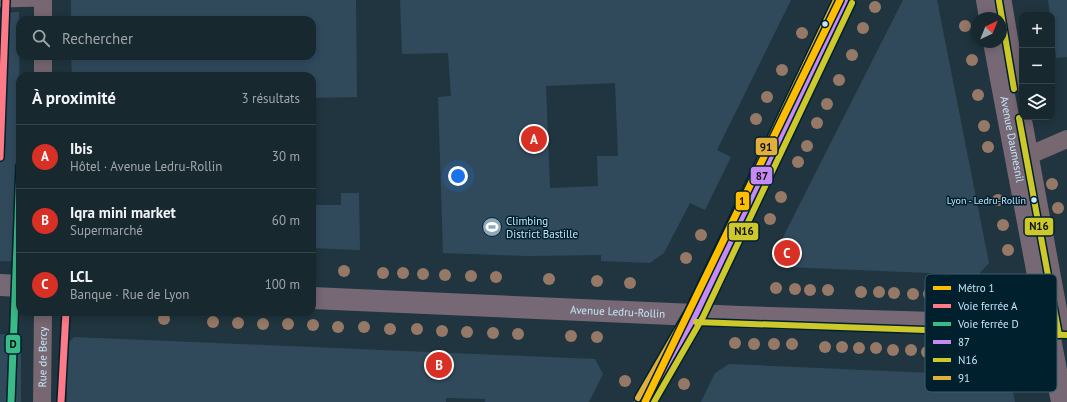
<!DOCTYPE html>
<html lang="fr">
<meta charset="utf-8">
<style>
:root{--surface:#18282f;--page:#25343b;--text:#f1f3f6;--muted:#9fa6aa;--line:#36444b;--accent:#d93025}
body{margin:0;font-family:"PT Sans",sans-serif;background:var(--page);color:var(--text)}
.controls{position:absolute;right:12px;top:12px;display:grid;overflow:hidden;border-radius:8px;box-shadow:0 2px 10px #0003}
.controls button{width:36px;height:36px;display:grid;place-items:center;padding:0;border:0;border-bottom:1px solid var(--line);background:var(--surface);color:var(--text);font:20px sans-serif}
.compass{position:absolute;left:971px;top:12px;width:36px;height:36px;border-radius:50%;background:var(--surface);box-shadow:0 2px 10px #0003;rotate:43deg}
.you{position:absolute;left:458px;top:176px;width:14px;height:14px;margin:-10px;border:3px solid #fff;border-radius:50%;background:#1a73e8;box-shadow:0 0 0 6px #1a73e833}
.badge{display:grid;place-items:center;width:26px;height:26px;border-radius:50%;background:var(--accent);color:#fff;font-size:13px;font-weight:700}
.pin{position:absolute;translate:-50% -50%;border:2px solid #fff;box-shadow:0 1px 4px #0006}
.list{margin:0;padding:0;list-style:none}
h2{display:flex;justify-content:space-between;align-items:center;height:52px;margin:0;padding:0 16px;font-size:17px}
h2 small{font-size:13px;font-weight:400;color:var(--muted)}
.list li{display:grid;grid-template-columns:26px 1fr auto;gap:12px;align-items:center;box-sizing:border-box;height:64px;padding:0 16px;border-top:1px solid var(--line)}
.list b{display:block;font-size:15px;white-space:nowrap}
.list p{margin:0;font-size:13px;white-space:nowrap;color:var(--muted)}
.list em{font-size:13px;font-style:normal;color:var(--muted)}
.icon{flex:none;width:22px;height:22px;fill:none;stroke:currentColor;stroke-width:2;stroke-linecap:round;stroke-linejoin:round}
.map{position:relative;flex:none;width:1067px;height:402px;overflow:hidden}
.search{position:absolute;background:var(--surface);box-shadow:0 2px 10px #0003;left:16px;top:16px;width:300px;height:44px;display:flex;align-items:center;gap:10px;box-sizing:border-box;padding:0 14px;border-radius:12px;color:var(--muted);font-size:15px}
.panel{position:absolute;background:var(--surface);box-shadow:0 2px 10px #0003;left:16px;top:72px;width:300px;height:244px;border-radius:12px}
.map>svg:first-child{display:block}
</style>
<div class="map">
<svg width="1067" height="402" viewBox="0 0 1067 402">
<rect width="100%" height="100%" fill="#20353f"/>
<g fill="#304a5c" fill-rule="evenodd">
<path d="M 71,0 L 356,0 L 357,97 L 312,98 L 312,76 L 72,76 L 71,56 L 312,56 L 312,20 L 71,20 Z"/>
<path d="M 400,0 L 791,0 L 717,150 L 731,157 L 705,210 L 690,203 L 664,253 L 650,263 L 601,261 L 601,255 L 526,256 L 443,253 L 438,97 L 451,96 L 448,53 L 402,54 ZM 615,83 L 618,156 L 597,156 L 598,186 L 550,188 L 546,86 Z"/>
<path d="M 903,0 L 937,0 L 989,263 L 978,275 L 784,267 L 775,253 Z"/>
<path d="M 1048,0 L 1067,0 L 1067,57 L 1056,58 L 1052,15 L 1050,15 Z"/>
<path d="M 19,12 L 20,177 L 20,262 L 0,261 L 0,13 Z"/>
<path d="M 341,193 L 359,193 L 360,250 L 312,248 L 312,205 L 341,205 Z"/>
<path d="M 0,334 L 14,335 L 21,342 L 21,402 L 0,402 Z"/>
<path d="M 74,337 L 595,359 L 603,374 L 589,402 L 485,402 L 485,399 L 446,398 L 446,402 L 67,402 L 67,344 Z"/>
<path d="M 729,364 L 1000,376 L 1012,387 L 1015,402 L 701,402 L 715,373 Z"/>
</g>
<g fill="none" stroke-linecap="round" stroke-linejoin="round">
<g stroke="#766771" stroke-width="9">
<path d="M 1007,0 L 1022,88"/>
<path d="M 0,3 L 43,2"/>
<path d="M 1027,117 L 1066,328"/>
</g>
<g stroke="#766771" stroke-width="18">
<path d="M 43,20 L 43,0"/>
<path d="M 43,76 L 43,56"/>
<path d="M 1016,161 L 1067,139"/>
<path id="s1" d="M 42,402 L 43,312"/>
</g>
<g stroke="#766875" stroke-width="22">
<path d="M 987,0 L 990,18"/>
<path id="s2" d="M 994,42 L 1062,402"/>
<path d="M 0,285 L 20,286"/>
<path id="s3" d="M 312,298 L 740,317 L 1067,327"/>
<path d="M 645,402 L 696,314 L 845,0"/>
</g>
<g stroke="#01202e" stroke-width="9">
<path id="bus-1" d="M 645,402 L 696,314 L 845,0"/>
</g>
<g stroke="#01202e" stroke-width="9">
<g id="bus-2">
<path d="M 999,1 L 1014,89"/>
<path d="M 1019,118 L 1059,335"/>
<path d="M 696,322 L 1067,335"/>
<path d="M 654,402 L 703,317 L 852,3"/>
</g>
</g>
<g stroke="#01202e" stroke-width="9">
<path id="bus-3" d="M 638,398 L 689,310 L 836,0"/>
</g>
<use href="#bus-1" stroke="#c68af5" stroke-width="6"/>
<use href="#bus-2" stroke="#cec92a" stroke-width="6"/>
<use href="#bus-3" stroke="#e0b03a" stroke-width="6"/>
<g stroke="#01202e" stroke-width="10">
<g id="rail-1">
<path d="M 0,157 L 6,0"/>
<path d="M 61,402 L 66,312"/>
</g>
</g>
<g stroke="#01202e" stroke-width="10">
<path id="rail-2" d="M 11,402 L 20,166"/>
</g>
<use href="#rail-1" stroke="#fe7a87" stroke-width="7"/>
<use href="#rail-2" stroke="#3aba87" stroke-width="7"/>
<g stroke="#01202e" stroke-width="10">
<path id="metro-1" d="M 645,402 L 840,0"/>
</g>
<use href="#metro-1" stroke="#ffbe00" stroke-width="7"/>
</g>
<g fill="#967866">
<circle cx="875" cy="7" r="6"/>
<circle cx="965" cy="26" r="6"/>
<circle cx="863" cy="28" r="6"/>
<circle cx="802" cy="33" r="6"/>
<circle cx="852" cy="55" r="6"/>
<circle cx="972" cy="60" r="6"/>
<circle cx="782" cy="70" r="6"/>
<circle cx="839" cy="80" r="6"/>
<circle cx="978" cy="95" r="6"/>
<circle cx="767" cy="97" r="6"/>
<circle cx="827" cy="104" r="6"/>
<circle cx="756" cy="119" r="6"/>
<circle cx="817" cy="123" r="6"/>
<circle cx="984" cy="126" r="6"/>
<circle cx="807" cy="146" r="6"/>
<circle cx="988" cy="147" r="6"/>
<circle cx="798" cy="162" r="6"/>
<circle cx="1052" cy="184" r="6"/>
<circle cx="781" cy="197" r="6"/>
<circle cx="998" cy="200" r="6"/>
<circle cx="1058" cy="208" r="6"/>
<circle cx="770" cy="219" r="6"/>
<circle cx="1003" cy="225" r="6"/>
<circle cx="701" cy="235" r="6"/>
<circle cx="1008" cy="250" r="6"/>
<circle cx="686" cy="258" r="6"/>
<circle cx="344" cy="271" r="6"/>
<circle cx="383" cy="273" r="6"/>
<circle cx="403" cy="273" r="6"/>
<circle cx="423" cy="274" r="6"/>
<circle cx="445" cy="275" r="6"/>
<circle cx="471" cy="276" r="6"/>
<circle cx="496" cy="277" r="6"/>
<circle cx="549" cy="279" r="6"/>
<circle cx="597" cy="281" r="6"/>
<circle cx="630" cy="283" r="6"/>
<circle cx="776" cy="288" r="6"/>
<circle cx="795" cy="289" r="6"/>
<circle cx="810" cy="290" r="6"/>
<circle cx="828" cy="290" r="6"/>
<circle cx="861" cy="292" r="6"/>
<circle cx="879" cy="292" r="6"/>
<circle cx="894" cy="293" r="6"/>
<circle cx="913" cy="294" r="6"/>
<circle cx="929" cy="294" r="6"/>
<circle cx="164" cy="319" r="6"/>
<circle cx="213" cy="322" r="6"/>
<circle cx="238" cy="323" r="6"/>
<circle cx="263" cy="324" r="6"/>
<circle cx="288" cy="324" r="6"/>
<circle cx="313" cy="325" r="6"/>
<circle cx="338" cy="327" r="6"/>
<circle cx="364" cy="327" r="6"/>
<circle cx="390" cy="329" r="6"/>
<circle cx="417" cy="329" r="6"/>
<circle cx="442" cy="331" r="6"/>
<circle cx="467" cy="332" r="6"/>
<circle cx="493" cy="333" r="6"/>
<circle cx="518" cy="334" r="6"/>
<circle cx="571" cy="336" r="6"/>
<circle cx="597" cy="337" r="6"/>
<circle cx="735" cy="343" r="6"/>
<circle cx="754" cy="344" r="6"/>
<circle cx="774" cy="344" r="6"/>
<circle cx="792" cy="344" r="6"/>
<circle cx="825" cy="347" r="6"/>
<circle cx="842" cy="347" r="6"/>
<circle cx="859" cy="348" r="6"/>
<circle cx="876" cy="348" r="6"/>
<circle cx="893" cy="350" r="6"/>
<circle cx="911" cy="350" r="6"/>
<circle cx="927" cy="352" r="6"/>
<circle cx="625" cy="381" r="6"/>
<circle cx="684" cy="384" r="6"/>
</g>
<defs>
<g id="stadium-disc" transform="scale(1)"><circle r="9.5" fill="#8ba9b9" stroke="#01202e"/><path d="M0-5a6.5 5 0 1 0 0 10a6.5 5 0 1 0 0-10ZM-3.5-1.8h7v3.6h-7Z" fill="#fff"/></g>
</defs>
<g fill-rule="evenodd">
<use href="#stadium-disc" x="492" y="227"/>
</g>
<g fill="#c5e8fb" stroke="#01202e" stroke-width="1.5">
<circle cx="825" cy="24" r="3.5"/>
<circle cx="1034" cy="200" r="3.5"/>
</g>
<g text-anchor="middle" stroke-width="3" stroke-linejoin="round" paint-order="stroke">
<g font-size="10" fill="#c5e8fb" stroke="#01202e" text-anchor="end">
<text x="1026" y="204">Lyon - Ledru-Rollin</text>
</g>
<g font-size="11" fill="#c5e8fb" stroke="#01202e">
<text dy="4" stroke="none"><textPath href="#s2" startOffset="99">Avenue Daumesnil</textPath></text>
<text dy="4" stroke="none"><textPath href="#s3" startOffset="306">Avenue Ledru-Rollin</textPath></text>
<text dy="4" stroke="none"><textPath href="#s1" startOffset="45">Rue de Bercy</textPath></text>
</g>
<g font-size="11" fill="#c5e8fb" stroke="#01202e" text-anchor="start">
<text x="506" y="225">Climbing<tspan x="506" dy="13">District Bastille</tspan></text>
</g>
</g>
<rect x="925" y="274" width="132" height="118" rx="6" fill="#01202e" stroke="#3c5c6c" stroke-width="1"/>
<rect x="933" y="286" width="18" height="4" fill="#ffbe00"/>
<rect x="933" y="304" width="18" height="4" fill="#fe7a87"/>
<rect x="933" y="322" width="18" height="4" fill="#3aba87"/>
<rect x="933" y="340" width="18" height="4" fill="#c68af5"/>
<rect x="933" y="358" width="18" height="4" fill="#cec92a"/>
<rect x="933" y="376" width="18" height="4" fill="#e0b03a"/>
<g font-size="11" fill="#c5e8fb">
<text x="958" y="292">Métro 1</text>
<text x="958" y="310">Voie ferrée A</text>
<text x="958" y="328">Voie ferrée D</text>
<text x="958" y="346">87</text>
<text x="958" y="364">N16</text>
<text x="958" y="382">91</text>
</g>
<g stroke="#01202e" stroke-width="1.5">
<rect x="755" y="137" width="23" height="19" rx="4" fill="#e0b03a"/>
<rect x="750" y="166" width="23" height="19" rx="4" fill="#c68af5"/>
<rect x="735" y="191" width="15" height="20" rx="4" fill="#ffbe00"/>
<rect x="1024" y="217" width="30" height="19" rx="4" fill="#cec92a"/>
<rect x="728" y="222" width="31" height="19" rx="4" fill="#cec92a"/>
<rect x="5" y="334" width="16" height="20" rx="4" fill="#3aba87"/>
</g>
<g font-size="11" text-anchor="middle" font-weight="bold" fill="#111">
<text x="766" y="151">91</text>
<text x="762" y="180">87</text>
<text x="742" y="205">1</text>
<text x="1039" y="230">N16</text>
<text x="744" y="235">N16</text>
<text x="13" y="348">D</text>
</g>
</svg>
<div class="controls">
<button>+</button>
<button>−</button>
<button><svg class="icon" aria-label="layers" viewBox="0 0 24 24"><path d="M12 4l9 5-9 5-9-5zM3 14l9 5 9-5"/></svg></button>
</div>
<svg class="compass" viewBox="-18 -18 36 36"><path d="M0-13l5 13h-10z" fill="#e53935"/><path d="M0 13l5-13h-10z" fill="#9fa6aa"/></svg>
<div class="you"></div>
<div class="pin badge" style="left:534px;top:139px">A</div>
<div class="pin badge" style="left:439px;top:365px">B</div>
<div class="pin badge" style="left:787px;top:253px">C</div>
<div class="search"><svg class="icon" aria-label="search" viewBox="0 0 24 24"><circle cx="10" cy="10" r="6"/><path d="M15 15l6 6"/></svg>Rechercher</div>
<section class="panel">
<h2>À proximité<small>3 résultats</small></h2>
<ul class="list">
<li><span class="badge">A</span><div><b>Ibis</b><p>Hôtel · Avenue Ledru-Rollin</p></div><em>30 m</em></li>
<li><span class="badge">B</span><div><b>Iqra mini market</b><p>Supermarché</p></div><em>60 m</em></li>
<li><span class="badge">C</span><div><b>LCL</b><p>Banque · Rue de Lyon</p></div><em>100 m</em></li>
</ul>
</section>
</div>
